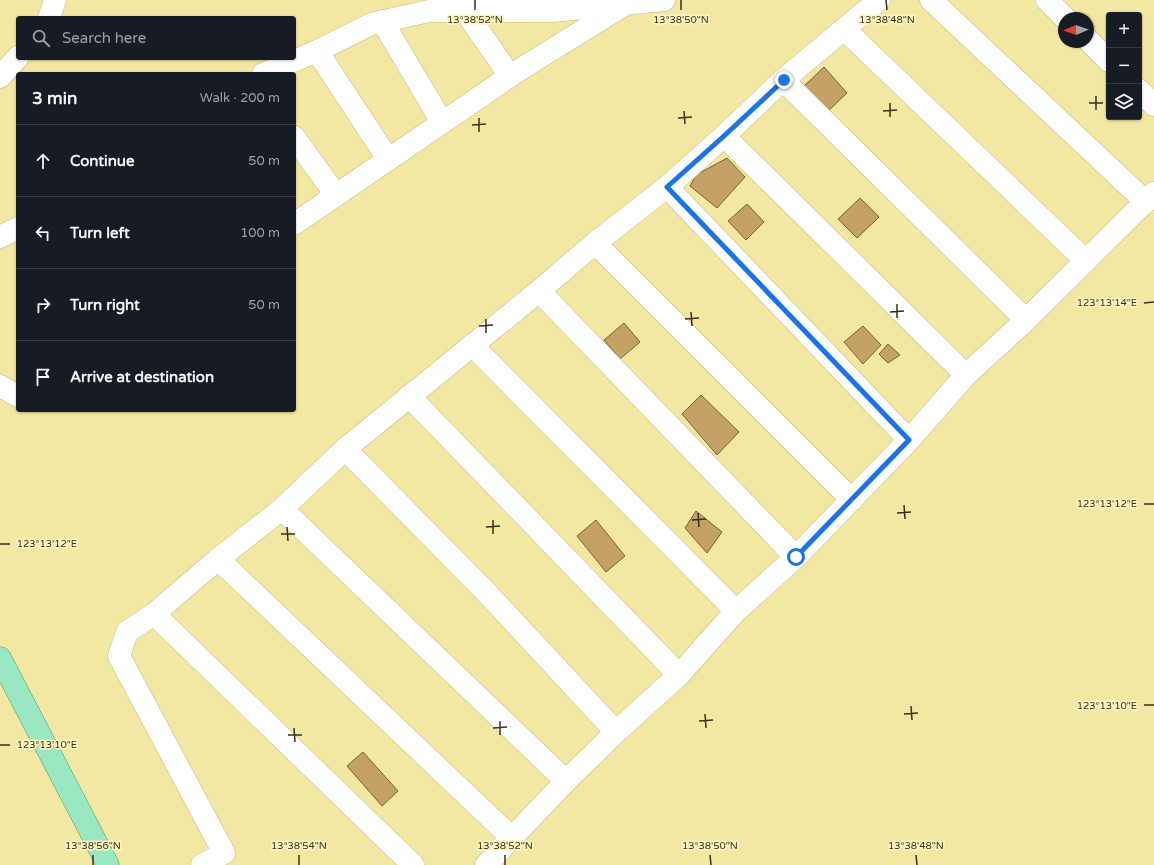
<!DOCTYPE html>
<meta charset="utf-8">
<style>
:root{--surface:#171b24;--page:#20242c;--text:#f1f3f6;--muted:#9ea1a6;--line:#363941}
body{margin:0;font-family:"Varela Round",sans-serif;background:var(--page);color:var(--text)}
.controls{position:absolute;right:12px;top:12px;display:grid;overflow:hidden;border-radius:4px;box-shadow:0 1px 3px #0004}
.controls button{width:36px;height:36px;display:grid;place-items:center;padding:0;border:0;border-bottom:1px solid var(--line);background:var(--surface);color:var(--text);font:20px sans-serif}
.compass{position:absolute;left:1058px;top:12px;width:36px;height:36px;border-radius:50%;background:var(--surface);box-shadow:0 1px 3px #0004;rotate:268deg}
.stop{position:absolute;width:12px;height:12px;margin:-9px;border:3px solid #1a73e8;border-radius:50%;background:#fff}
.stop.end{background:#1a73e8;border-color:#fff;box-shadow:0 1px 4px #0008}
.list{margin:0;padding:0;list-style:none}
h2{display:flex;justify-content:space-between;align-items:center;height:52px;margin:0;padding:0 16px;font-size:17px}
h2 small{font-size:13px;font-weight:400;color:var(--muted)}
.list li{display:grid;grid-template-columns:26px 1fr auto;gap:12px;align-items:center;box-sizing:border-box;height:72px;padding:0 16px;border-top:1px solid var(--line)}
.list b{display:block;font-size:15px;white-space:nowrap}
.list em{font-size:13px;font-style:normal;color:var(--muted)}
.icon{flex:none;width:22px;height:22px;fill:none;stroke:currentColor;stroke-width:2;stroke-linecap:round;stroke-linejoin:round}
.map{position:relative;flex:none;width:1154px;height:865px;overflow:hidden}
.search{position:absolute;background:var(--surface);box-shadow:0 1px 3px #0004;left:16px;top:16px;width:280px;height:44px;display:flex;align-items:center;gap:10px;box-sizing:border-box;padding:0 14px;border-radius:4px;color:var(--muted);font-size:15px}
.panel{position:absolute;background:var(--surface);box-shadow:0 1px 3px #0004;left:16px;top:72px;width:280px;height:340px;border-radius:4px}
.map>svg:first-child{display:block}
</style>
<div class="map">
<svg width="1154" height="865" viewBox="0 0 1154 865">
<rect width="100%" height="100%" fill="#f3e7a4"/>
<g fill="#c3a167" stroke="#7f5f25">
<path d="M 824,67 L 847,93 L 826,113 L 803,87 Z"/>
<path d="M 727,158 L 745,177 L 717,208 L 690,186 L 696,175 Z"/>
<path d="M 860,198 L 879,217 L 857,238 L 838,219 Z"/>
<path d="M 747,204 L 764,222 L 746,240 L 728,221 Z"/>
<path d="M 624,323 L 640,342 L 620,359 L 604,340 Z"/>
<path d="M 863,326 L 881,345 L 863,364 L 844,342 Z"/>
<path d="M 888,344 L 900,355 L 888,363 L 879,354 Z"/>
<path d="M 701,395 L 739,432 L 717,455 L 682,414 Z"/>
<path d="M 696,511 L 722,532 L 707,553 L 685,528 Z"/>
<path d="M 596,520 L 625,556 L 606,572 L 577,536 Z"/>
<path d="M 363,752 L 398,791 L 382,806 L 347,766 Z"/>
</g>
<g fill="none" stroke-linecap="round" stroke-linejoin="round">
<g stroke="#c7bb7a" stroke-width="23">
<g id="minor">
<path d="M 931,0 L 1146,202"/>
<path d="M 1047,0 L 1065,18"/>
<path d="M 465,11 L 510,76"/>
<path d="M 49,18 L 55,0"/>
<path d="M 382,21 L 442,122"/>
<path d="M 844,29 L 1086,261"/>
<path d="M 1088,40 L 1109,61"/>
<path d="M 317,51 L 388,159"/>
<path d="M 263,74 L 317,51 L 371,24 L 429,11 L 552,11 L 664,0"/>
<path d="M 0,77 L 18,57"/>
<path d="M 783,80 L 1026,320"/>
<path d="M 1139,90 L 1154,105"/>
<path d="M 724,136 L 966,375"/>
<path d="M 294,137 L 336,195"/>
<path d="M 667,187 L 909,440"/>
<path d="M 294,224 L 516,72 L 621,7"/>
<path d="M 0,237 L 18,228"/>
<path d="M 595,243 L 852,500"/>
<path d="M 539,291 L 796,557"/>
<path d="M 472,345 L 736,611"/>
<path d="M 0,386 L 18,396"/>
<path d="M 409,396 L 679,675"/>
<path d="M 345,449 L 486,592 L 616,732"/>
<path d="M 282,509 L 566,781"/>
<path d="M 218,559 L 512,838"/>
<path d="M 154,614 L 413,865"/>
<path d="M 202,865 L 224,853 L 119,656 L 127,632 L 154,614 L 218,559 L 282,509 L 345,449 L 539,291 L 595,243 L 667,187 L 724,136 L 783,80 L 879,0"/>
<path d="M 486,865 L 566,781 L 616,732 L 679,675 L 736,611 L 796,557 L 909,440 L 966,375 L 1026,320 L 1154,193"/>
</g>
</g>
<g stroke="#4b9f6c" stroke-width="23">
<path id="major" d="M 0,658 L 108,865"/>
</g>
<use href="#minor" stroke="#fff" stroke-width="22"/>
<use href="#major" stroke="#9ae8c2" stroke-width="22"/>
</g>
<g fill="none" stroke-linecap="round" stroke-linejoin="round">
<path stroke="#1a73e8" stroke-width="5" d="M 784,80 L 724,136 L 667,187 L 909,440 L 796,557"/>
</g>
<path fill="none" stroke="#373218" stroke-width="1.5" d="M 475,0 L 475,10M 681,0 L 681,10M 886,0 L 887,10M 1096,96 L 1096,110M 890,103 L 890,117M 1089,103 L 1103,103M 684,111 L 685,124M 883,111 L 897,110M 479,118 L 479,132M 678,118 L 692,117M 472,125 L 486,124M 1144,303 L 1154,302M 897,304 L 897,318M 691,312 L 692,326M 890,312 L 904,311M 486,319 L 486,333M 685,319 L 699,318M 479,326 L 493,325M 1144,504 L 1154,504M 904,505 L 905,519M 698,513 L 699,527M 897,513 L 911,512M 493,520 L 493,534M 692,520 L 706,519M 287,527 L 288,541M 486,527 L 500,526M 281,534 L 295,534M 0,544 L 10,544M 1144,705 L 1154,705M 911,706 L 912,720M 705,714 L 706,728M 904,714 L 918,713M 500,721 L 500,735M 699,721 L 713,720M 294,728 L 295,742M 493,728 L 507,727M 288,735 L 302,735M 0,745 L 10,745M 93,855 L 93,865M 299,855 L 299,865M 505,855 L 505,865M 710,855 L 711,865M 916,855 L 917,865"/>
<g font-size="10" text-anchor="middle" fill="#373218" stroke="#fdf4bf" stroke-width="3.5" stroke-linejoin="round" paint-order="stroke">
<text x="475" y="23">13°38'52"N</text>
<text x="681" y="23">13°38'50"N</text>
<text x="887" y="23">13°38'48"N</text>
<text x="1107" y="306">123°13'14"E</text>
<text x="1107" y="507">123°13'12"E</text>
<text x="47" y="547">123°13'12"E</text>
<text x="1107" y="709">123°13'10"E</text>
<text x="47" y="748">123°13'10"E</text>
<text x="93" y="849">13°38'56"N</text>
<text x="299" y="849">13°38'54"N</text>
<text x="505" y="849">13°38'52"N</text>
<text x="710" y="849">13°38'50"N</text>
<text x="916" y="849">13°38'48"N</text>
</g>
</svg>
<div class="controls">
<button>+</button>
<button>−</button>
<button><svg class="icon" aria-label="layers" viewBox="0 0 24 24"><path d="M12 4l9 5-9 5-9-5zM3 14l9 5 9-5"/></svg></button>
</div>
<svg class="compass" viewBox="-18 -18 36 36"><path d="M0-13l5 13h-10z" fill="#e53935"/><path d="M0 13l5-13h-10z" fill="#9ea1a6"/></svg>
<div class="stop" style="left:796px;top:557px"></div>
<div class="stop end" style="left:784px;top:80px"></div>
<div class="search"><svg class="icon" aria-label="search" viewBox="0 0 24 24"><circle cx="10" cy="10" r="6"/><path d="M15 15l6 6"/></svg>Search here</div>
<section class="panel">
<h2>3 min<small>Walk · 200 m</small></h2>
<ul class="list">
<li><svg class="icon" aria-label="ahead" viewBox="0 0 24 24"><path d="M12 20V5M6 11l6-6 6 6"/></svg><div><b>Continue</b></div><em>50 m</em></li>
<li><svg class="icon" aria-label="left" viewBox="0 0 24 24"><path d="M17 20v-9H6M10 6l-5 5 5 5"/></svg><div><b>Turn left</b></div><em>100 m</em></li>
<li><svg class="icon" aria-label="right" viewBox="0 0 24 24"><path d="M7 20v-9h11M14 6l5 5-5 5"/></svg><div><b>Turn right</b></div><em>50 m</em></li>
<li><svg class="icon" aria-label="arrive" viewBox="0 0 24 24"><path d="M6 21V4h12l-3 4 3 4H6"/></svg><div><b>Arrive at destination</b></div></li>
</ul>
</section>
</div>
